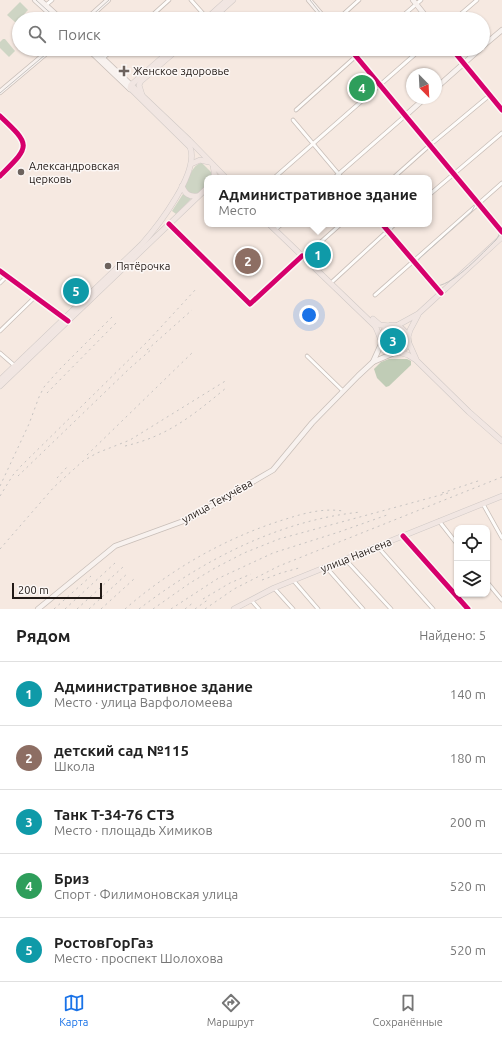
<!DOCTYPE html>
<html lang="ru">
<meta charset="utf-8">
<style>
:root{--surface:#fff;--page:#f6f6f6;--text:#222;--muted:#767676;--line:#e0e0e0;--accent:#1a73e8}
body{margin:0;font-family:Ubuntu,sans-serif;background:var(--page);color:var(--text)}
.controls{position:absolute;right:12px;bottom:12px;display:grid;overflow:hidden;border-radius:8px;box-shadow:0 1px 3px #0004}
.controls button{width:36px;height:36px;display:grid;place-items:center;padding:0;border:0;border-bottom:1px solid var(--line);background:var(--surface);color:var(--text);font:20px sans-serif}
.compass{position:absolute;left:406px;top:68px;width:36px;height:36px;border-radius:50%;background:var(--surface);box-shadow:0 1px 3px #0004;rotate:156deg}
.scale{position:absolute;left:12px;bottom:10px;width:90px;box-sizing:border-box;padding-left:4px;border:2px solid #221a16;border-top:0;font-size:11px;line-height:14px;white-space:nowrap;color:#221a16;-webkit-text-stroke:3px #fcf7f5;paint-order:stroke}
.you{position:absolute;left:309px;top:315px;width:14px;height:14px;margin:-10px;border:3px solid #fff;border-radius:50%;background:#1a73e8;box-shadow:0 0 0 6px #1a73e833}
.badge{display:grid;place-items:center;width:26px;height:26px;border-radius:50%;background:var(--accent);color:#fff;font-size:13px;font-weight:700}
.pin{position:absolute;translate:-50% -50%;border:2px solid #fff;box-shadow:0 1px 4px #0006}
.popup{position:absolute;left:204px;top:175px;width:228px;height:52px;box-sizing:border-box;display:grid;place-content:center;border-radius:8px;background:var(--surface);filter:drop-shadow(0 1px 3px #0005);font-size:13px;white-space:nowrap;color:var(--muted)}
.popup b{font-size:15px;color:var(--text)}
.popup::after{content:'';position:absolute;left:50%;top:100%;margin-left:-8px;border:8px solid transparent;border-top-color:var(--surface)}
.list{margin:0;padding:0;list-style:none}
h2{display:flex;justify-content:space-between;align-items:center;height:52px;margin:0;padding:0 16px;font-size:17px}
h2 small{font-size:13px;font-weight:400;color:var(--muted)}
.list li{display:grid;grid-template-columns:26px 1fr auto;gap:12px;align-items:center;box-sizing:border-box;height:64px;padding:0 16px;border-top:1px solid var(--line)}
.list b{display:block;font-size:15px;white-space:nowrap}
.list p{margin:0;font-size:13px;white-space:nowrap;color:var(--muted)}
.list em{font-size:13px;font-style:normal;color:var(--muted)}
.icon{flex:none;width:22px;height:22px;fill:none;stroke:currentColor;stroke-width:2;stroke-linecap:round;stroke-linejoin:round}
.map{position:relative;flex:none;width:502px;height:609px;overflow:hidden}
.search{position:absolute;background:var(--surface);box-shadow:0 1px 3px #0004;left:12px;right:12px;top:12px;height:44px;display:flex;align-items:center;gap:10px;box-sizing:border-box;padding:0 14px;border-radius:22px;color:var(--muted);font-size:15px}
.sheet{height:372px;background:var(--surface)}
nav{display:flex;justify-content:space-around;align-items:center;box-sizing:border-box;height:56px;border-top:1px solid var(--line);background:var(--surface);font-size:11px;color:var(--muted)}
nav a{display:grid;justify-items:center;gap:2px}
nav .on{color:var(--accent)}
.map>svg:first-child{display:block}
</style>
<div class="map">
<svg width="502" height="609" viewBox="0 0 502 609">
<rect width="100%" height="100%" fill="#f6e9e1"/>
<g fill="#ced5c4">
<path d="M 20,2 L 28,10 L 16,23 L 7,15 Z"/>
<path d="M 3,39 L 5,39 L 15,51 L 9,57 L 0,48 L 0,42 Z"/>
<path d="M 202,163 L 211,172 L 212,178 L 207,178 L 207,185 L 197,194 L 191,194 L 185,189 L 185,187 C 189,179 192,164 202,163 Z"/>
<path d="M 183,194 L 191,199 L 176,214 L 172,211 Z"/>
<circle cx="395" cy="339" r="11"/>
</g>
<path fill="#c0ccb6" d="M 389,359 L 407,359 L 411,361 L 411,365 L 389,386 L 386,387 L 377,378 L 374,369 L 381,362 Z"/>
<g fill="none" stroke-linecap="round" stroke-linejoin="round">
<g stroke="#c8beb8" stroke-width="4.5">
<g id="street">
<path d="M 191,0 L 207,18"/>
<path d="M 46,5 L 52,0"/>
<path d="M 148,19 L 169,0"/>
<path d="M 338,19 L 359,0"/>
<path d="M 399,19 L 421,0"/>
<path d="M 455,19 L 477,0"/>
<path d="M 103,58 L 114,49"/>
<path d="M 296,110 L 364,49"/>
<path d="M 293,120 L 342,178"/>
<path d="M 274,178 L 421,49"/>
<path d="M 334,178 L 405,116"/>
<path d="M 393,178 L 430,145 L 490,95"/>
<path d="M 429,195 L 502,133"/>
<path d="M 169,224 L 250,304 L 302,256"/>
<path d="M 382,224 L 441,293"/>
<path d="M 277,228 L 282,224"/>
<path d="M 306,255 L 341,224"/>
<path d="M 333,281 L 395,224"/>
<path d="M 0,283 L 7,276"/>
<path d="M 375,295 L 502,183"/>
<path d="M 0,331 L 35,297"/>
<path d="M 0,353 L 15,366"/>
<path d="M 307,356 L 343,391"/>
<path d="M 483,504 L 502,538"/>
<path d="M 439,521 L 457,544"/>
<path d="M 403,536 L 468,609"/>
<path d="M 377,546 L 433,609"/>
<path d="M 345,559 L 391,609"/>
<path d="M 326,567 L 363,609"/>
<path d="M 293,580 L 318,609"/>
<path d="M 487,582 L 502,600"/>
<path d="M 274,588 L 293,609"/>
<path d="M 251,600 L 259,609"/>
</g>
</g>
<g stroke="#c8beb8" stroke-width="6">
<g id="secondary">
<path d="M 35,0 L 56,19"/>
<path d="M 40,0 L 61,19"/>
<path d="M 309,0 L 325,19"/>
<path d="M 413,0 L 428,19"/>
<path d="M 87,19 L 108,0"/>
<path d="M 483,46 L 502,30"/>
<path d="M 88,49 L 130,89"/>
<path d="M 93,49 L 131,85"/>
<path d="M 350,49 L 502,232"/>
<path d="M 452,49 L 502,110"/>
<path d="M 436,88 L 480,49"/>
<path d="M 0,92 L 51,49"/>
<path d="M 0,116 C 32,146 30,146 0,176"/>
<path d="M 405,116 L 425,98"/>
<path d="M 0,271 L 66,320"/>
<path d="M 373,362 L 382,342"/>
<path d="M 38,609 L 115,546 L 189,519 L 273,470 L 312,423 L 358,376 L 373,362 L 394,353"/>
</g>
</g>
<g stroke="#d0c9c6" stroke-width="6">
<g id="primary">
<path d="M 206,19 L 227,0"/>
<path d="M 212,19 L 233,0"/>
<path d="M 131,85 L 189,140 L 226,178"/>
<path d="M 142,95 L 139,85 L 141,81 L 178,49"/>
<path d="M 191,164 L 200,160 L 209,162"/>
<path d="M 213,165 L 215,178"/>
<path d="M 182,186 C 185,194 189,197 198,196"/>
<path d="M 269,224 L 375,326 C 381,335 382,358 399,352 C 426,342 388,306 381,338"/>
<path d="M 373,319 L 380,325 L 390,326"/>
<path d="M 398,325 L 418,314 L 502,237"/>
<path d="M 408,337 L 410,330 L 418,315"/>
<path d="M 408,341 L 416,359"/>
<path d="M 398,352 L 408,355 L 416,360 L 469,412 L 502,441"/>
<path d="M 0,380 L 142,244 C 158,226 200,172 190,147 L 130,88 L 131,85 L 172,49"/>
<path d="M 0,386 L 207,188"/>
<path d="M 234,609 L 274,588 L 502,496"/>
</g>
</g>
<use href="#street" stroke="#fefcfa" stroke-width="3"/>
<use href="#secondary" stroke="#f8f2ef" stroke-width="4.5"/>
<use href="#primary" stroke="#f1e6e2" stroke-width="5"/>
<g stroke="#c6c3c1" stroke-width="1">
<path d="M 36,0 L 57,19"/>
<path d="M 310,0 L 325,19"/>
<path d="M 88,19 L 109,0"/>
<path d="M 349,49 L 473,200 L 475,202 L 498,228 C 500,233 499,236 496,240 C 482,253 456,283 437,286 C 430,287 420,275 417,268 C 416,264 418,260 421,257 L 472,211 C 474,207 476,204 475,201 L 351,49"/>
<path d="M 0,93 L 52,49"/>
<path d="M 0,115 C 10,125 24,133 25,149 L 19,159 L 0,177"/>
</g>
<g stroke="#c6c3c1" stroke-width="1" stroke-dasharray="2 4" stroke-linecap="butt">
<path d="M 147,350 L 192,310"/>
<path d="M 47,393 L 117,322"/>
<path d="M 125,446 C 168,436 192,416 226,388"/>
<path d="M 87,455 L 194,351"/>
<path d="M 18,476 L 130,368 L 153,348"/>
<path d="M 57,478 L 67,467"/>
<path d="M 0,486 L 29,424 L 39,397 L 44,387 L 59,370 L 112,317"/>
<path d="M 442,493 L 481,480"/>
<path d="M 0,496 L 13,475 L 21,466 L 149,340 L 196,289"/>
<path d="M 0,549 L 54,487 L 83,461 L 97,453 L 130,440 L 227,380"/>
<path d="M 262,580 L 281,573 L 299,568"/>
<path d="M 203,599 L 230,583 L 251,574"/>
<path d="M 54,609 L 91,576"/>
<path d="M 65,609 L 115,563"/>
<path d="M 77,609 L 123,567"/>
<path d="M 89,609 L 128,573"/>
<path d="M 101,609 L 134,579"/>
<path d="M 125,609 C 171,569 227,537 286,519 C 305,513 323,508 343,511"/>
<path d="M 139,609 C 203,560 280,520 361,512"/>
<path d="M 153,609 L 190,583 L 215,568 L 244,553 L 279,539 L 448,493"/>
<path d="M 171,609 L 217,579 L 273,553 L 339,532 L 387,515"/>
<path d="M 185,609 L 194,602"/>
<path d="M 195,609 L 209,599"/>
<path d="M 205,609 L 234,589 L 279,566 L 502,477"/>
</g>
<g stroke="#fcf7f5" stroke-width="8">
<g id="cycleway">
<path d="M 350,49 L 502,232"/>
<path d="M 452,49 L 502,110"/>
<path d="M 0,116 C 32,146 30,146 0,176"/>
<path d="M 169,224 L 250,304 L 302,256"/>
<path d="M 382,224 L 441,293"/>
<path d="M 0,271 L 68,321"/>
<path d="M 403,536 L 468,609"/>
</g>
</g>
<use href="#cycleway" stroke="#d6006c" stroke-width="5"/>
</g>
<g fill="#6c625d" stroke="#fcf7f5" stroke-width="1.5">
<path d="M122 65h4v4h4v4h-4v4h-4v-4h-4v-4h4z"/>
<circle cx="21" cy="172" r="4"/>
<circle cx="108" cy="266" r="4"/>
</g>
<g text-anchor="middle" stroke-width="3" stroke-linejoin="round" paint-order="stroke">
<g font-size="11" fill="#221a16" stroke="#fcf7f5" text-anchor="start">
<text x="133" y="75">Женское здоровье</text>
<text x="29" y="170">Александровская<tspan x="29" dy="13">церковь</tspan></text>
<text x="116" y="270">Пятёрочка</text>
</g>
<g font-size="11" fill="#221a16" stroke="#fcf7f5">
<text transform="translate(217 501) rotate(-29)" y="4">улица Текучёва</text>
<text transform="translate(356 555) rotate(-22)" y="4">улица Нансена</text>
</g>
</g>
</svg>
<div class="controls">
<button><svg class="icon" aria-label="locate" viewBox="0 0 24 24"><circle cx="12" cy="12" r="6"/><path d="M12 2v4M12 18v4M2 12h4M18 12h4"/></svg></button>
<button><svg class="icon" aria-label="layers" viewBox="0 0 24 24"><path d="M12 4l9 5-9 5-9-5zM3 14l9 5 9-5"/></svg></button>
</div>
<svg class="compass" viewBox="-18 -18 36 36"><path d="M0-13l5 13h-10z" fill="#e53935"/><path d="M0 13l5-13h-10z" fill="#767676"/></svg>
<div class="scale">200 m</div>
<div class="you"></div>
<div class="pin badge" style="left:318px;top:255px;background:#0f9aa8">1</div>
<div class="popup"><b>Административное здание</b>Место</div>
<div class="pin badge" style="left:248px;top:261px;background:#8d6e63">2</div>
<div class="pin badge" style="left:393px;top:341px;background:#0f9aa8">3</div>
<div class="pin badge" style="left:362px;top:88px;background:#2e9e5b">4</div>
<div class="pin badge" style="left:76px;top:291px;background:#0f9aa8">5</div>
<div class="search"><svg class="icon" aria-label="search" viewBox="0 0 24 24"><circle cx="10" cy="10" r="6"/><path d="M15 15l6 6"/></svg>Поиск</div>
</div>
<section class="sheet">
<h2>Рядом<small>Найдено: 5</small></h2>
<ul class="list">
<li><span class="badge" style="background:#0f9aa8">1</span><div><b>Административное здание</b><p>Место · улица Варфоломеева</p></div><em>140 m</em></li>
<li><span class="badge" style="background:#8d6e63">2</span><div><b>детский сад №115</b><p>Школа</p></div><em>180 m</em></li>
<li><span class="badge" style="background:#0f9aa8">3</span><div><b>Танк Т-34-76 СТЗ</b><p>Место · площадь Химиков</p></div><em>200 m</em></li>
<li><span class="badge" style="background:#2e9e5b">4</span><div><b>Бриз</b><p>Спорт · Филимоновская улица</p></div><em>520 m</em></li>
<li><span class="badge" style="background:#0f9aa8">5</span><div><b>РостовГорГаз</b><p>Место · проспект Шолохова</p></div><em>520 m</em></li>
</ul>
</section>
<nav>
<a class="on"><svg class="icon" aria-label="map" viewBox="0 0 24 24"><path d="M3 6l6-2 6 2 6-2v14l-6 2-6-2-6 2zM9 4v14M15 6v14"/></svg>Карта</a>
<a><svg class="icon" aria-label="directions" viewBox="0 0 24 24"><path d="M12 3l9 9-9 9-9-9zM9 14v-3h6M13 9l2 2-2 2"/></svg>Маршрут</a>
<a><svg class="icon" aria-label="saved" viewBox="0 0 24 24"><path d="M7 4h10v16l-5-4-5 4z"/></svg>Сохранённые</a>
</nav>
